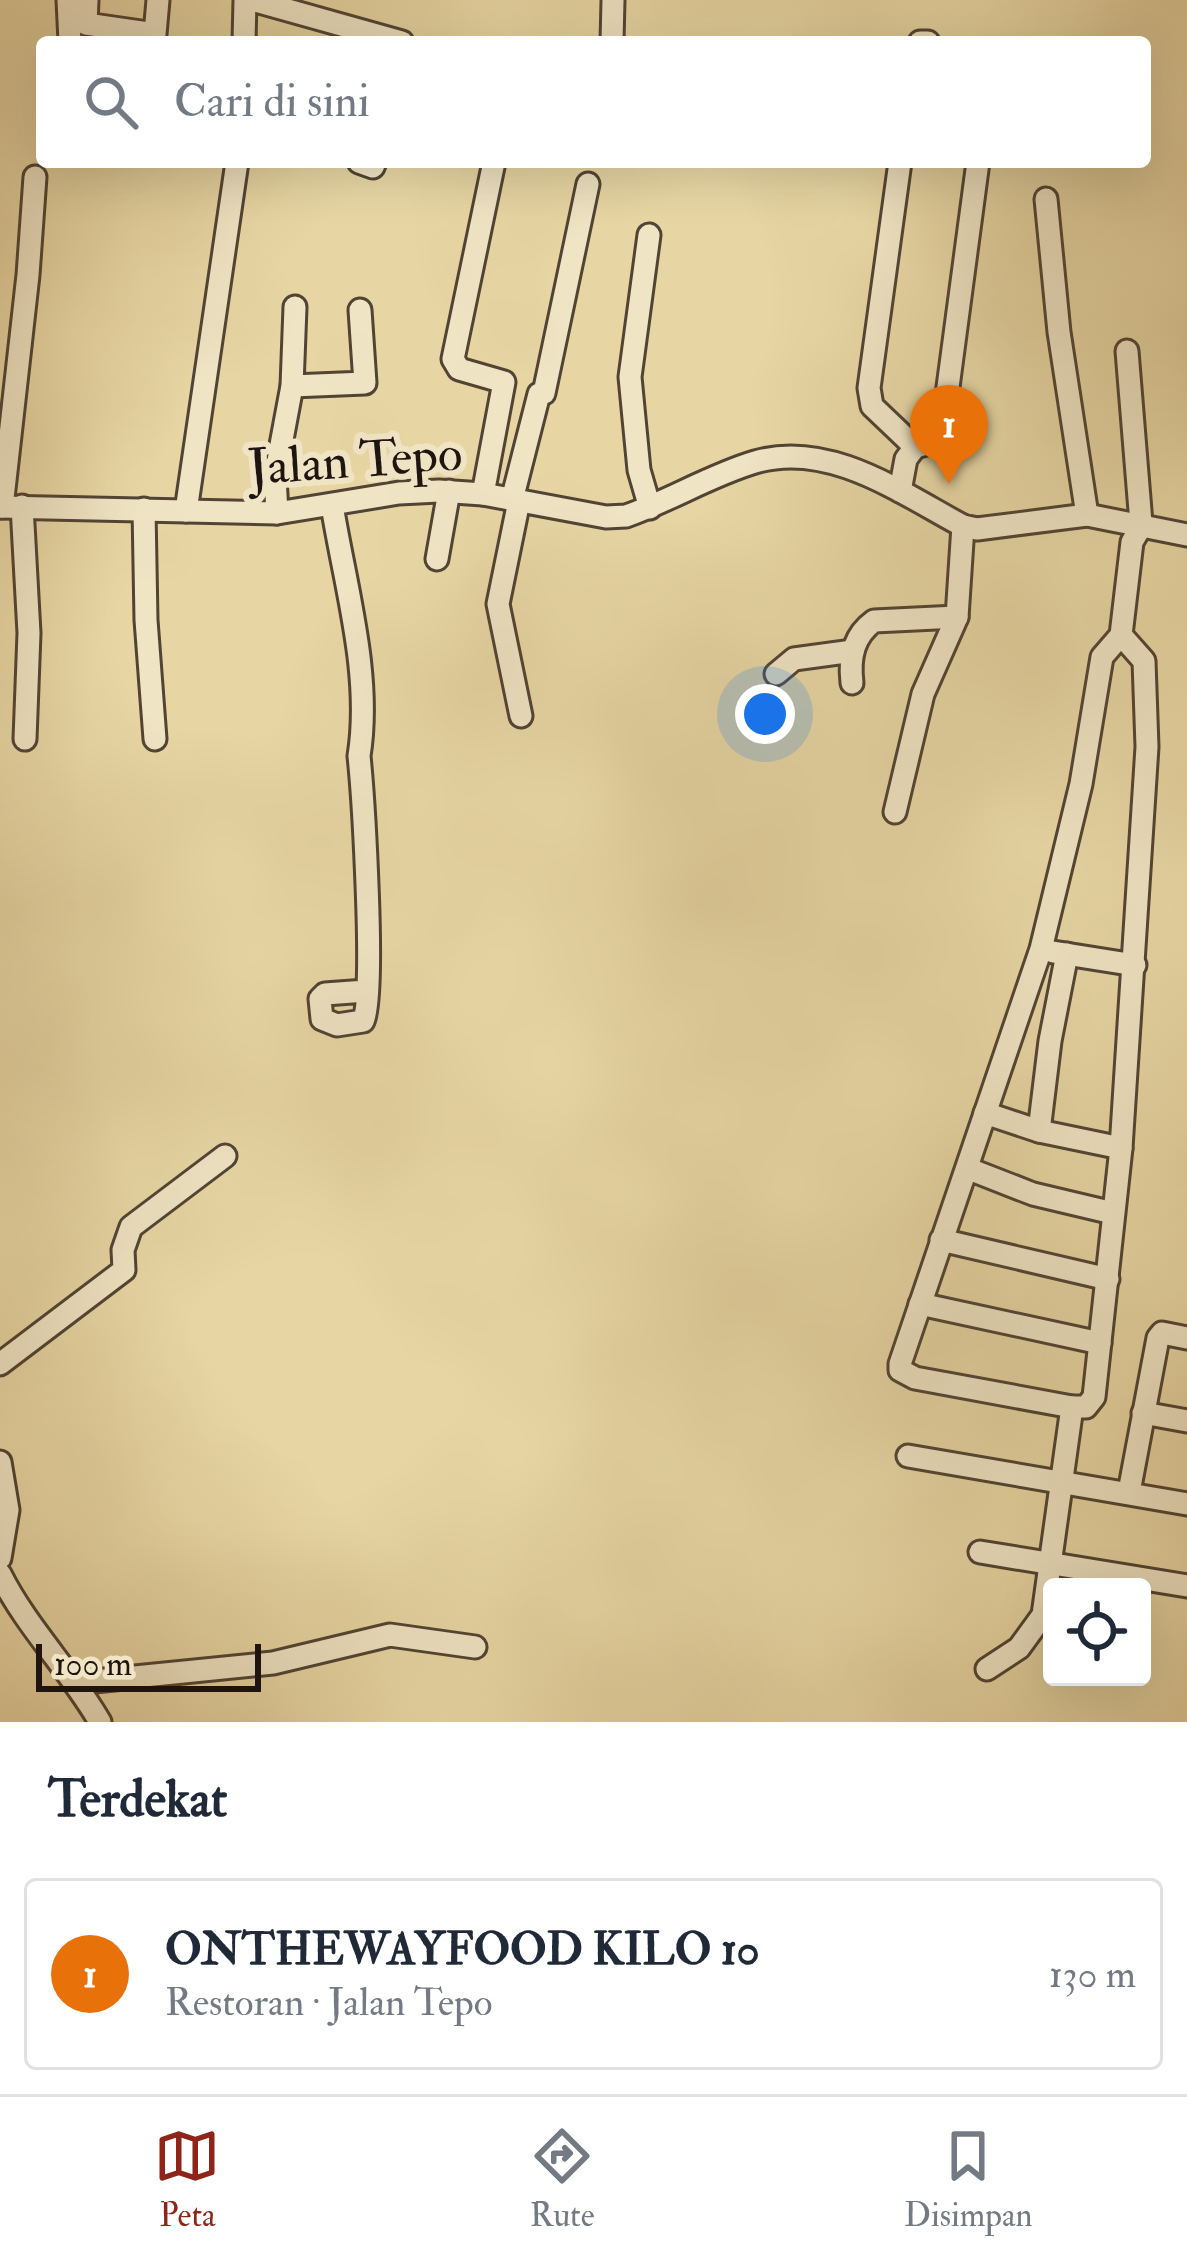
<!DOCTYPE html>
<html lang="id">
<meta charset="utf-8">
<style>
:root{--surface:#fff;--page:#f2f2f3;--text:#1f2937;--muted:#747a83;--line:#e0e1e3;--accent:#8f2418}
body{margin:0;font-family:"IM FELL Double Pica",serif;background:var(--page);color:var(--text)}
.controls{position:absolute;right:36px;bottom:36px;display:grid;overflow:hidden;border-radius:12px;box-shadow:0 12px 48px #0002}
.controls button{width:108px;height:108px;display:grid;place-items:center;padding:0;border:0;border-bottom:3px solid var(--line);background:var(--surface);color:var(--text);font:60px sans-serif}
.scale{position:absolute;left:36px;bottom:30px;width:225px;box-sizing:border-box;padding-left:12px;border:6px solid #1f140f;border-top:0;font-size:33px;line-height:42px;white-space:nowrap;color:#1f140f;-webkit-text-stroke:9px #efe4c4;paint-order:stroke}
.you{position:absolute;left:765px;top:714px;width:42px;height:42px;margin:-30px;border:9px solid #fff;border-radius:50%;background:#1a73e8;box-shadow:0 0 0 18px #1a73e833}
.badge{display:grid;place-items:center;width:78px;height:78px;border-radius:50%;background:var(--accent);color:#fff;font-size:39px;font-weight:700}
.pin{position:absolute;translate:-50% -99px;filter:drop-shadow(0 3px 6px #0008)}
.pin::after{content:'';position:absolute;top:63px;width:42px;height:36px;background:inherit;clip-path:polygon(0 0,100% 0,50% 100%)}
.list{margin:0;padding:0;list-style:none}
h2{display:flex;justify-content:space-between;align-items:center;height:156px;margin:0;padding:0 48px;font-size:51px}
h2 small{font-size:39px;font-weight:400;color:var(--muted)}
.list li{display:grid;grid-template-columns:78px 1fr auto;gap:36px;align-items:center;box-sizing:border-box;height:192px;margin:0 24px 24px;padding:0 24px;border:3px solid var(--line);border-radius:12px}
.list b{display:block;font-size:45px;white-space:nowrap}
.list p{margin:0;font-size:39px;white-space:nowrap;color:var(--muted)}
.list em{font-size:39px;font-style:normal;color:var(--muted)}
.icon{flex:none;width:66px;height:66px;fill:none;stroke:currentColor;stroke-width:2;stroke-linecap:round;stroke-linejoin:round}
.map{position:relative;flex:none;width:1187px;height:1722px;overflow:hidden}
.search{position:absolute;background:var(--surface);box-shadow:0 12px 48px #0002;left:36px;right:36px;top:36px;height:132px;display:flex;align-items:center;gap:30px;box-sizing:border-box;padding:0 42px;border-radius:12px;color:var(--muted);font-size:45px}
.sheet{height:372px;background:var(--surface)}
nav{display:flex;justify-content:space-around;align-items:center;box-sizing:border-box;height:168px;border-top:3px solid var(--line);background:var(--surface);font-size:33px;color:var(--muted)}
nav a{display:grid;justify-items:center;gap:6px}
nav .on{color:var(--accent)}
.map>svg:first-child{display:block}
</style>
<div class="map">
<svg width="1187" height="1722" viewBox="0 0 1187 1722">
<rect width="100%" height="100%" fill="#e7d6a4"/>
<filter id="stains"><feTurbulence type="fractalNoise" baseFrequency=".00167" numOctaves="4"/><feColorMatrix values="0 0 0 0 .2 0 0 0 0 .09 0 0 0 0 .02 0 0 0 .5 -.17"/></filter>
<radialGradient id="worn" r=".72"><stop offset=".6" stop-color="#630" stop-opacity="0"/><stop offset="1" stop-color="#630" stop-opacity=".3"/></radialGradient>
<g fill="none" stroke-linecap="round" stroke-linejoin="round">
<g stroke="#514434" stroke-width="27">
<g id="minor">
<path d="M 68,0 L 70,42"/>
<path d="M 87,0 L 86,24 L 155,34 L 158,0"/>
<path d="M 252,0 L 402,42"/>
<path d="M 244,42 L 245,0"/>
<path d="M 612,42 L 613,0"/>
<path d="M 920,42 L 928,42"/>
<path d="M 359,162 L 373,167 L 375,162"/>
<path d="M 900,162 L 869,388 L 872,406 L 915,447 L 938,441 L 942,432 L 978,162"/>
<path d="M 1046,199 L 1059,332 L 1087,515"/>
<path d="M 649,235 L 630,377 L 639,470 L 650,508"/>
<path d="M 1127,351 L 1141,523"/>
<path d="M 292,386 L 365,383 L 360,310"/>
<path d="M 900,491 L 906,459 L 915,447"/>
<path d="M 483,494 L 504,382 L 459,369 L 453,359 L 494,162"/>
<path d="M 512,500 L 539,394 L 544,393 L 588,184"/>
<path d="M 519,501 L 498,604 L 521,716"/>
<path d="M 332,505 C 345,586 372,674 359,756 C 363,795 376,998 363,1021 L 337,1025 L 322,1019 L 320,999 L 325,994 L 366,991"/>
<path d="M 22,506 L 29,633 L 25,739"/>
<path d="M 0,507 L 277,513 L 399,493 L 439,491 L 483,494 L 606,517 L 626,516 C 669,501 711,475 755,462 C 829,440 901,493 963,526 L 977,529 L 1087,515 L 1187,535"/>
<path d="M 2,507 L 28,275 L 35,177"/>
<path d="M 144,509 L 146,620 L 155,739"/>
<path d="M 186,511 L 237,162"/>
<path d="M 277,513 L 275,477 L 292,386 L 295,307"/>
<path d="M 437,559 L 449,491"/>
<path d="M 1121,635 L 1144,661 L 1147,747 L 1121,1148 L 1094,1397 L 1086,1407 L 1072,1407 L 915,1378 L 900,1370 L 900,1364 L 1041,949 L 1081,784 L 1102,657 L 1121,635 L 1132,542 L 1142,525"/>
<path d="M 776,674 L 794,659 L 853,651"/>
<path d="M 852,683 C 849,658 853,636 874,621 L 957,617"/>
<path d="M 895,812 L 923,694 L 957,617 L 963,526"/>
<path d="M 1053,952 L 1135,965"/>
<path d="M 985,1113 L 1039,1131 L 1121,1148"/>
<path d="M 1039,1131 L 1050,1041 L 1067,954"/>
<path d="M 969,1169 L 1033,1194 L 1113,1213"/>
<path d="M 941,1240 L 1108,1279"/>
<path d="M 920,1304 L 1100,1343"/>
<path d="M 0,1364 L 124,1270 L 123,1250 L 131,1227 L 225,1156"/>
<path d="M 1143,1413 L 1187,1421"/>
<path d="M 908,1456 L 1187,1504"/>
<path d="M 0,1462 L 8,1510 L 0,1558"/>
<path d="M 1129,1492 L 1158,1338 L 1162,1333 L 1187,1338"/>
<path d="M 980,1552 L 1187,1586"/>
<path d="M 0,1574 C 27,1628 70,1670 100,1722"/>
<path d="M 987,1669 L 1019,1648 L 1043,1615 L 1072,1407"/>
<path d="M 75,1683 L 273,1663 L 390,1635 L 475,1647"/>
</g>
</g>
<use href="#minor" stroke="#efe4c4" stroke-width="21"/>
</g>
<g text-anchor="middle" stroke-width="12" stroke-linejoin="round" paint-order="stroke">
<g font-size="51" fill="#1f140f" stroke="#efe4c4">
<text transform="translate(355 459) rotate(-4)" y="18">Jalan Tepo</text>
</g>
</g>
<rect width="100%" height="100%" filter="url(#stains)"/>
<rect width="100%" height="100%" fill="url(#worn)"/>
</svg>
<div class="controls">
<button><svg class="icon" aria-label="locate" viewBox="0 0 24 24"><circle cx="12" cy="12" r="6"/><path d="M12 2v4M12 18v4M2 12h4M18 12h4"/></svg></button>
</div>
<div class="scale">100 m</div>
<div class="you"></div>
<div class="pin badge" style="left:949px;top:484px;background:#e8710a">1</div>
<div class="search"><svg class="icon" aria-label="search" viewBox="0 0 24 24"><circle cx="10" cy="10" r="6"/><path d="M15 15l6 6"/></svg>Cari di sini</div>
</div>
<section class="sheet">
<h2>Terdekat<small></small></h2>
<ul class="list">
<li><span class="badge" style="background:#e8710a">1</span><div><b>ONTHEWAYFOOD KILO 10</b><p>Restoran · Jalan Tepo</p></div><em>130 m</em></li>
</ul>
</section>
<nav>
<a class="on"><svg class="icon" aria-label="map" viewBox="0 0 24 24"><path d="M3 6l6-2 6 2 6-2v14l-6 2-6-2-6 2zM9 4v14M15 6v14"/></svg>Peta</a>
<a><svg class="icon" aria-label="directions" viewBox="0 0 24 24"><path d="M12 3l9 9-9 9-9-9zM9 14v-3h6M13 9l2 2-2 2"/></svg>Rute</a>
<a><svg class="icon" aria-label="saved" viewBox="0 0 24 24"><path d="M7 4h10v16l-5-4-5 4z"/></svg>Disimpan</a>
</nav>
